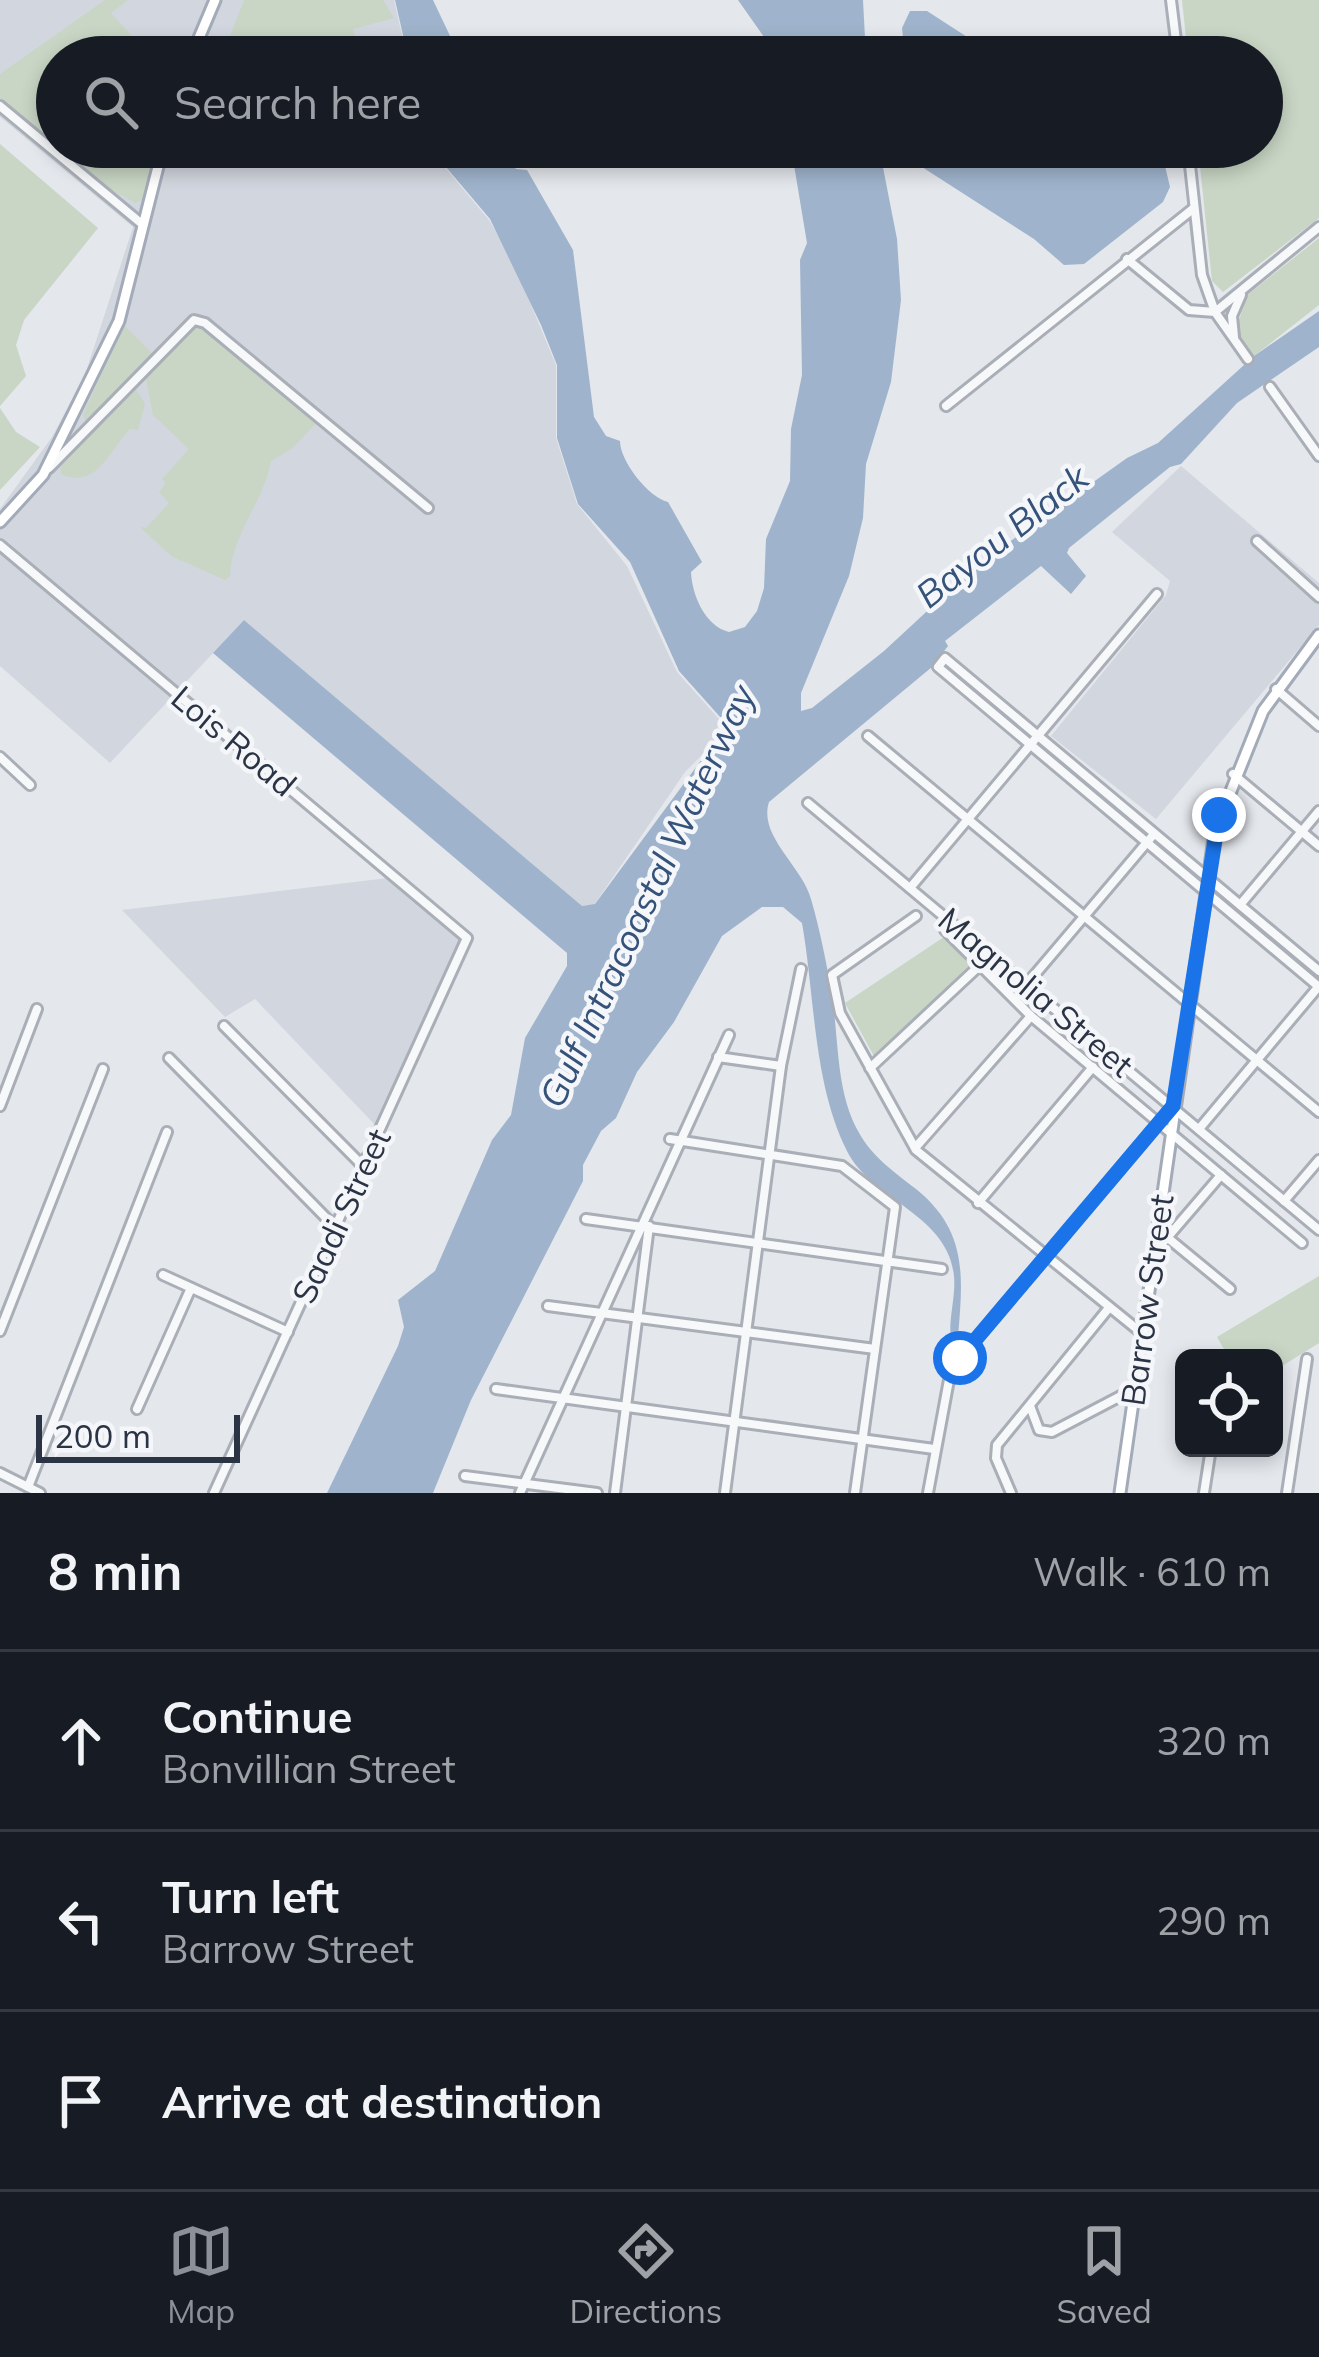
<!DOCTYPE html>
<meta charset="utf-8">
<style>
:root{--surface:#171b24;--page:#242831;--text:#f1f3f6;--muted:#9ea1a6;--line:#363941;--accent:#8c9099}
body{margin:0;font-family:Mulish,sans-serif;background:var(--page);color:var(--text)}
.controls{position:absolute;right:36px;bottom:36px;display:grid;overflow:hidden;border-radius:18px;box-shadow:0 6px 18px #0003}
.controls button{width:108px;height:108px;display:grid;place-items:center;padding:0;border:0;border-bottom:3px solid var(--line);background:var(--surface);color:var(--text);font:60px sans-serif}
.scale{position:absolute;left:36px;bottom:30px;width:204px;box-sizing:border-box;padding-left:12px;border:6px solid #2b3445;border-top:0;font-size:33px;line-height:42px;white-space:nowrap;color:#2b3445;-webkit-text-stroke:9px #f4f6f9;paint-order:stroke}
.stop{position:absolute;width:36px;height:36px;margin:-27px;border:9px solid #1a73e8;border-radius:50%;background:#fff}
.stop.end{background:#1a73e8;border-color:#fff;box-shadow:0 3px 12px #0008}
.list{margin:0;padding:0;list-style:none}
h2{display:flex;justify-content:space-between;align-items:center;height:156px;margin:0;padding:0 48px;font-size:51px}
h2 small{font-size:39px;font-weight:400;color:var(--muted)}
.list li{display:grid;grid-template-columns:78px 1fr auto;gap:36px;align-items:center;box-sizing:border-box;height:180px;padding:0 48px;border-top:3px solid var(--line)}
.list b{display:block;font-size:45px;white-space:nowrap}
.list p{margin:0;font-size:39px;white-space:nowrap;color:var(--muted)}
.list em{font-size:39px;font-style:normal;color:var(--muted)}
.icon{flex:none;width:66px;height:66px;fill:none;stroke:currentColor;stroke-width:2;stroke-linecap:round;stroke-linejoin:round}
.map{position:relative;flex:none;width:1319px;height:1493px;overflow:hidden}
.search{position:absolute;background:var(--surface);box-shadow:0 6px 18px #0003;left:36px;right:36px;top:36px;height:132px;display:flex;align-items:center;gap:30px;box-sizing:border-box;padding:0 42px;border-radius:66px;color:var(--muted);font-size:45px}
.sheet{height:696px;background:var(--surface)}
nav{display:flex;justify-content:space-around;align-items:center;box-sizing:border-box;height:168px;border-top:3px solid var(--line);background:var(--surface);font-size:33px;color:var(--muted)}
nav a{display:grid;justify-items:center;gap:6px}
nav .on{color:var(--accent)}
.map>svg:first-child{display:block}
</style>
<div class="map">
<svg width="1319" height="1493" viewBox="0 0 1319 1493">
<rect width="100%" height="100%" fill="#e4e7ec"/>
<g fill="#d2d6de">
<path d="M 0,0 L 394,0 L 407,57 L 57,57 L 57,147 L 428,147 L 489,220 L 512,259 L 556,365 L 556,438 L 577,504 L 627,566 L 677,672 L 719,719 L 715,742 L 685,772 L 594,905 L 581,906 L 244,620 L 110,763 L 0,666 L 0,509 L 52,437 L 85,375 L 133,227 L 0,117 Z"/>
<path d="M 1181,466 L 1319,583 L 1319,625 L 1156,819 L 1051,736 L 1166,595 L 1170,581 L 1112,532 Z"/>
<path d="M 388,878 L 461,939 L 377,1127 L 255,999 L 225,1017 L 122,910 Z"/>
</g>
<g fill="#c9d6c5">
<path d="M 105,0 L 128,0 L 111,13 L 151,57 L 57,57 L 57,144 L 0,98 L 0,74 Z"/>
<path d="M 244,0 L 383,0 L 394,18 L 353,29 L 360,57 L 288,57 L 257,40 L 230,36 Z"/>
<path d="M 1182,0 L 1319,0 L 1319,218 L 1223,292 L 1212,281 L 1198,147 L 1262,147 L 1262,57 L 1188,57 Z"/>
<path d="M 0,144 L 98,228 L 24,320 L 16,345 L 26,376 L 0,406 Z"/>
<path d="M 61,147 L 158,147 L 143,199 L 136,203 L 111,190 Z"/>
<path d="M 1319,238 L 1319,305 L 1254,356 L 1236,330 L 1247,295 Z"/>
<path d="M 123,324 L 153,354 L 86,421 L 83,415 Z"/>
<path d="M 194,324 L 202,324 L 318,421 L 293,448 L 271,461 C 264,502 231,535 230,576 L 225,580 L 171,556 L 140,527 L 146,528 L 169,503 L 159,492 L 166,483 L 162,479 L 189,449 L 153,415 L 145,374 Z"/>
<path d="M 135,387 L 145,404 L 138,430 L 130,429 C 108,452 98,488 62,475 L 60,468 Z"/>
<path d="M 0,408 L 16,432 L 40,447 L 0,490 Z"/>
<path d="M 944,937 L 973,969 L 875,1058 L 845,1003 Z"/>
<path d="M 1319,1276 L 1319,1343 L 1274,1371 L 1274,1358 L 1229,1358 L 1217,1337 Z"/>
</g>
<g fill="#9fb4cc">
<path d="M 395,0 L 433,0 L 460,57 L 408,57 Z"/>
<path d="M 738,0 L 863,0 L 866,57 L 778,57 Z"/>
<path d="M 910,11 L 927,11 L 998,57 L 905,57 L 902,28 Z"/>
<path d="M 429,147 L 500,147 L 516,169 L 527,170 L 573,250 L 594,417 L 606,436 L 620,441 C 620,461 648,497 668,502 L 702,562 L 691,572 C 692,595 705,626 729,632 L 745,627 L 757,611 L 764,588 L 766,539 L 790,481 L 791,429 L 802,375 L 800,260 L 807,243 L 791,147 L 879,147 L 897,239 L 901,300 L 891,382 L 866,464 L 863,518 L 849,576 L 801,693 L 801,711 L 812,708 L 884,651 L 977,565 L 1127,458 L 1158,443 L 1254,356 L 1319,311 L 1319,347 L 1237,403 L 1181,464 L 1170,467 L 1069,548 L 1067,553 L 1086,576 L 1071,594 L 1041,566 L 945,641 L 948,646 L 932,667 L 769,802 C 758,836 802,866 811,899 C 820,930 827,965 832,997 C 839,1041 836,1091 858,1131 C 872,1157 893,1171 916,1189 C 968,1231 963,1277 958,1337 L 951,1341 C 948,1319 956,1297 954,1276 C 948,1214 871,1200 847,1151 C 813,1083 815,997 802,923 L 783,907 L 762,907 L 722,936 L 674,1022 L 637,1072 L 616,1118 L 601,1131 L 583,1165 L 583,1181 L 471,1400 L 433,1493 L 327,1493 L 398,1346 L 404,1327 L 398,1300 L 435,1271 L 492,1140 L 511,1115 L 525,1038 L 567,966 L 567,953 L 213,653 L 244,620 L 582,906 L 595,904 L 722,732 L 721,718 L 679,671 L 630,562 L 578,504 L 557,438 L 557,365 L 541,325 L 490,219 Z"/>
<path d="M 914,147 L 1139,147 L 1165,166 L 1170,187 L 1163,202 L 1084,264 L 1064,265 L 1034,239 L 922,167 Z"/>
</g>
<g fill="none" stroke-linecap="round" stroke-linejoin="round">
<g stroke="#a9aeb7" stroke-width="14">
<g id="minor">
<path d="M 1171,0 L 1178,57"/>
<path d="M 0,106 L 142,224"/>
<path d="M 1188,147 L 1202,275 L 1215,312 L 1319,227"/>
<path d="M 1127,259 L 1189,310 L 1215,312 L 1248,359"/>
<path d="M 1234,337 L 1232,316 L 1241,295"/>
<path d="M 1270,387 L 1319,456"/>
<path d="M 946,406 L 1194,208"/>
<path d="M 49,468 L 194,320 L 205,323 L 428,508"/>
<path d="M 1257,541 L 1319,597"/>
<path d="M 0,545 L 467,938 L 214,1493"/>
<path d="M 1276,689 L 1319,726"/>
<path d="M 868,736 L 1319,1112"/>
<path d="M 0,757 L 30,785"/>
<path d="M 1233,774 L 1319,846"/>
<path d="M 808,803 L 1319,1230"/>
<path d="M 910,888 L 1157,594"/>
<path d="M 1240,905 L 1319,811"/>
<path d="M 916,916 L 832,975 L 840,1013 L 916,1150 L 1143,1334"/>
<path d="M 945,930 L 1031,1016 L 1302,1243"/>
<path d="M 1319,971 L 945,658 L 938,667 L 1319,987"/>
<path d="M 1026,985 L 1154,834"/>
<path d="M 224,1026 L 363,1166"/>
<path d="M 718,1057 L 781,1066"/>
<path d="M 169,1058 L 335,1227"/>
<path d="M 870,1068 L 978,967"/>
<path d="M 0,1106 L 37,1009"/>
<path d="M 1199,1129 L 1319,986"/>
<path d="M 670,1139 L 842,1166 L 895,1207 L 855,1493"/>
<path d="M 915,1148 L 1031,1016"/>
<path d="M 1284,1201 L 1319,1160"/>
<path d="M 978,1203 L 1093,1067"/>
<path d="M 586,1219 L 942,1269"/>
<path d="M 1168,1238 L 1230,1289"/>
<path d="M 1154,1253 L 1221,1175"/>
<path d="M 163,1275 L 288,1332"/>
<path d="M 548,1306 L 875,1349"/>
<path d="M 0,1331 L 103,1069"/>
<path d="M 496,1389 L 934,1449"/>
<path d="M 1030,1406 L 1039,1430 L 1052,1432 L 1136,1388"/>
<path d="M 137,1409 L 191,1288"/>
<path d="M 0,1473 L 40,1493"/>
<path d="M 465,1476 L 597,1493"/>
<path d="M 28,1487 L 167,1132"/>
<path d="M 520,1493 L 729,1035"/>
<path d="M 615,1493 L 649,1226"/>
<path d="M 725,1493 L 781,1066 L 801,969"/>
<path d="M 928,1493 L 951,1369 L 1173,1106"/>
<path d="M 1011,1493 L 996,1458 L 997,1445 L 1108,1309"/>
<path d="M 1204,1493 L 1211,1448"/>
<path d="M 1287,1493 L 1307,1359"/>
</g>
</g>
<g stroke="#a3abb8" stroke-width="15">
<g id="major">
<path d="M 191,57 L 215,0"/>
<path d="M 0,522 L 43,475 L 119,321 L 163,147"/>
<path d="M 1120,1493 L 1215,831 L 1263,711 L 1319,635"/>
</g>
</g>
<use href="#minor" stroke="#f7f8fa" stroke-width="8"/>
<use href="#major" stroke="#fff" stroke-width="9"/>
</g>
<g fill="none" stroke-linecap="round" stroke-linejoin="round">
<path stroke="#1a73e8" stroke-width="15" d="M 960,1358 L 1173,1106 L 1219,815"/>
</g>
<g text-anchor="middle" stroke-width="9" stroke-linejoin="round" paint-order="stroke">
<g font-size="33" fill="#2b3445" stroke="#f4f6f9">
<text transform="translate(234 741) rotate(40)" y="12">Lois Road</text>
<text transform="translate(1036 992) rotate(40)" y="12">Magnolia Street</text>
<text transform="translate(341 1216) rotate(-65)" y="12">Saadi Street</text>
<text transform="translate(1147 1300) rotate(-82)" y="12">Barrow Street</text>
</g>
<g font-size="36" font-style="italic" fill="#34527a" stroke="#f4f6f9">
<text transform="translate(1002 536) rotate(-38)" y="13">Bayou Black</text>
<text transform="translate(647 896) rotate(-65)" y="13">Gulf Intracoastal Waterway</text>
</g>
</g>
</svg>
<div class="controls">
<button><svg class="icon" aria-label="locate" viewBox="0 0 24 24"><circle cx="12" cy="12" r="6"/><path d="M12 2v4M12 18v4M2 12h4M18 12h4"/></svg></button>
</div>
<div class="scale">200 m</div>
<div class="stop" style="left:960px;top:1358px"></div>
<div class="stop end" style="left:1219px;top:815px"></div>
<div class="search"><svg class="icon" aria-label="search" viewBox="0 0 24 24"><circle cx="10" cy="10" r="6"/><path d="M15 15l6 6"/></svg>Search here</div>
</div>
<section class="sheet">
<h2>8 min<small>Walk · 610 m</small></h2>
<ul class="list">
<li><svg class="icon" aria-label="ahead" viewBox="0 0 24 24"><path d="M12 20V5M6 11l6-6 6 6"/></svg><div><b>Continue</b><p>Bonvillian Street</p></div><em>320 m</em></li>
<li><svg class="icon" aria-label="left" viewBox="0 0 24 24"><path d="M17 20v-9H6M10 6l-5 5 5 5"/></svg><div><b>Turn left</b><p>Barrow Street</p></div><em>290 m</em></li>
<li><svg class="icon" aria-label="arrive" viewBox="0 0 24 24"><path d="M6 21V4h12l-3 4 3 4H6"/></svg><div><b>Arrive at destination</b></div></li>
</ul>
</section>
<nav>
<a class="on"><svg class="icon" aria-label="map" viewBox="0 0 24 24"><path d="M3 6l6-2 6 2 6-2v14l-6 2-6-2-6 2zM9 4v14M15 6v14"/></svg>Map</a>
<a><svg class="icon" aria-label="directions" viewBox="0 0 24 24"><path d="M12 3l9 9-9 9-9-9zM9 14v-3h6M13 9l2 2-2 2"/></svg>Directions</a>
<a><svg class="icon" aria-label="saved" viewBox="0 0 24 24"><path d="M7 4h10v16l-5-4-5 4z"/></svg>Saved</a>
</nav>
